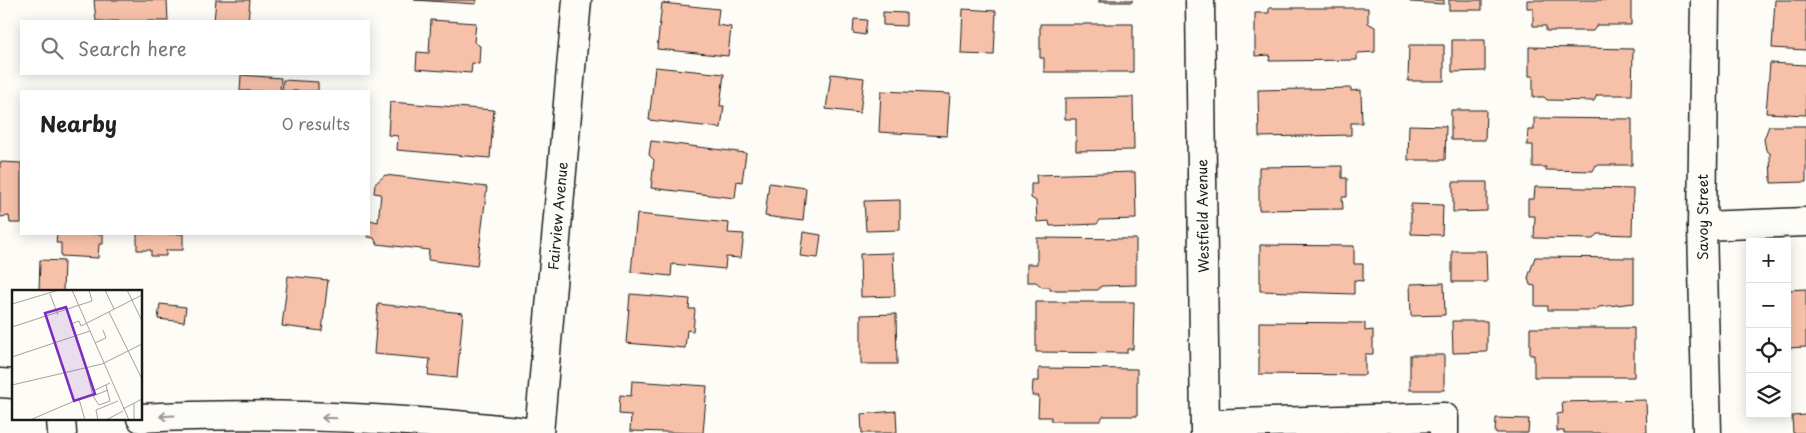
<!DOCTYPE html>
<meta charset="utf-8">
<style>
:root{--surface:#fff;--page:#f2f2f2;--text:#222;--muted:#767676;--line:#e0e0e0}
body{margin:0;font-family:"Playpen Sans",sans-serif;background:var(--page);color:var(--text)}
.controls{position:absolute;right:15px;bottom:15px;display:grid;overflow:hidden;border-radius:0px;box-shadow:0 2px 12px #0003}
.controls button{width:45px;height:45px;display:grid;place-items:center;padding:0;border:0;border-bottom:1px solid var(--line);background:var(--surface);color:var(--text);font:25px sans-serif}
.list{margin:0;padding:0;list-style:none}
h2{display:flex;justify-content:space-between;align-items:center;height:65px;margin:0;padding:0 20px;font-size:21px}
h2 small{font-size:16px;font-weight:400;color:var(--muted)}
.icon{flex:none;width:28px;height:28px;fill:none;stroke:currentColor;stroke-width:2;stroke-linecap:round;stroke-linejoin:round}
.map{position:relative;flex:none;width:1806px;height:433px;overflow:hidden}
.search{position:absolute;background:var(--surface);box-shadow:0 2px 12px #0003;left:20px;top:20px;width:350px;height:55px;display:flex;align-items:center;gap:12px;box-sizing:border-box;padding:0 18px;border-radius:0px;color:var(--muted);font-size:19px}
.panel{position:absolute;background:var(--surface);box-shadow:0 2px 12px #0003;left:20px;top:90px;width:350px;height:145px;border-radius:0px}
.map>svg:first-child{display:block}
</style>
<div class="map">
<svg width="1806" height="433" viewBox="0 0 1806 433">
<rect width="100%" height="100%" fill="#fdfcf7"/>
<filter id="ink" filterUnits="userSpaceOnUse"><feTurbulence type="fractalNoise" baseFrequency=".02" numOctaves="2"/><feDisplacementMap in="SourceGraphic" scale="10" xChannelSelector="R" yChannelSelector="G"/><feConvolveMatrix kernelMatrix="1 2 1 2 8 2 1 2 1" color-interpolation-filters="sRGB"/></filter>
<g filter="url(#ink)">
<g fill="#f7c1a9" stroke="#1c1c1c">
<path d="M 94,0 L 167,0 L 168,21 L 96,21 Z"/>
<path d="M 216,0 L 250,0 L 248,21 L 214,21 Z"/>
<path d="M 414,0 L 477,0 L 476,4 Z"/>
<rect x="1099" y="0" width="33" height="2"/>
<path d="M 1410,0 L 1444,0 L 1444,4 L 1410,2 Z"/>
<rect x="1449" y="0" width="33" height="10"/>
<path d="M 1527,0 L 1631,0 L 1631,25 L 1597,25 L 1593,31 L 1546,31 L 1546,26 L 1533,26 L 1533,8 L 1527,8 Z"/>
<path d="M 1775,0 L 1806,0 L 1806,50 L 1772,48 Z"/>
<path d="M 662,3 L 719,9 L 717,25 L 731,27 L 728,56 L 657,49 Z"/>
<path d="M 1269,8 L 1368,8 L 1368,23 L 1375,27 L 1375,52 L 1357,53 L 1357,60 L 1269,61 L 1270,55 L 1255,56 L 1255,13 L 1269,13 Z"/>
<path d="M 963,9 L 996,11 L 994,55 L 961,54 Z"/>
<path d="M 883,12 L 906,13 L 906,26 L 883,25 Z"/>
<path d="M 854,19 L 867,20 L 865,35 L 853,33 Z"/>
<path d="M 431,20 L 476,23 L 474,42 L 480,46 L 479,64 L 472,63 L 471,73 L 416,69 L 417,52 L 429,53 Z"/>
<path d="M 1040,24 L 1133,24 L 1133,72 L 1044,72 L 1044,58 L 1040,58 Z"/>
<path d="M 1452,40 L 1485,40 L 1485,71 L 1452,72 Z"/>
<path d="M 1409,45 L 1444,45 L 1444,81 L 1408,81 Z"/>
<path d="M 1529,47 L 1633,49 L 1632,95 L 1597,95 L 1594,101 L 1547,100 L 1544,97 L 1533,97 L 1533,76 L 1529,76 Z"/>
<path d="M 1770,63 L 1806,65 L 1806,115 L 1766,113 Z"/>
<path d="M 655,67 L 724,74 L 720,106 L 724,106 L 721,128 L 649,120 Z"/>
<path d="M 831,74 L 864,78 L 860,113 L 826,109 Z"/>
<path d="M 241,75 L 281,78 L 280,91 L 240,91 Z"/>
<path d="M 283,80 L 318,82 L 318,91 L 282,91 Z"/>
<path d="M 1351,88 L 1351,91 L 1361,90 L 1362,123 L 1351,123 L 1351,135 L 1259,137 L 1258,90 Z"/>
<path d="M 881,91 L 950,94 L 947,136 L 879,132 Z"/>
<path d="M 1133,97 L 1134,150 L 1076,151 L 1076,119 L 1065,119 L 1065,98 Z"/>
<path d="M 390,102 L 494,110 L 490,158 L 397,150 L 398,136 L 388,135 Z"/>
<path d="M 1451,110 L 1486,110 L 1485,140 L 1451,140 Z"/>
<path d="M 1534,118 L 1632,119 L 1632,165 L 1596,165 L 1593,171 L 1546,170 L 1546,167 L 1533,167 L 1533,145 L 1527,145 L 1528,130 L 1534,130 Z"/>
<path d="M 1409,125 L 1446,126 L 1445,160 L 1408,160 Z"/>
<path d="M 1769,126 L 1806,126 L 1806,182 L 1771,183 L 1770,153 L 1766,150 L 1764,139 Z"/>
<path d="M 651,141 L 746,153 L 742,182 L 737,181 L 735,198 L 651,188 L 654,160 L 649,155 Z"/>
<path d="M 0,162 L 21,163 L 21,223 L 10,223 L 9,216 L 0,217 Z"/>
<path d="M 1342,166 L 1342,178 L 1347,178 L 1347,197 L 1342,197 L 1343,209 L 1259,210 L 1259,167 Z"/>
<path d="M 1135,172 L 1136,219 L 1100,220 L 1097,224 L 1050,226 L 1049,221 L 1037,222 L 1036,201 L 1031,198 L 1031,184 L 1037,184 L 1036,175 Z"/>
<path d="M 385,175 L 487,187 L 477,266 L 428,260 L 429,250 L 377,244 L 374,238 L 368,237 L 370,220 L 378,222 L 381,194 L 374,193 L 375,184 Z"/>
<path d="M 1453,182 L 1487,182 L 1487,211 L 1453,212 Z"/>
<path d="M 769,183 L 806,188 L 803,221 L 765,216 Z"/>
<path d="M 1535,187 L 1633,189 L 1632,235 L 1597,234 L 1593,239 L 1534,238 L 1535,216 L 1528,216 L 1528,199 L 1534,199 Z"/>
<path d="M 900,200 L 900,230 L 866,231 L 864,201 Z"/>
<path d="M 1411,204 L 1443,205 L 1442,235 L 1411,234 Z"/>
<path d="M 637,214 L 729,223 L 728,233 L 744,234 L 741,258 L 726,257 L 725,269 L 672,264 L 671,276 L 631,272 Z"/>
<path d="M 803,232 L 821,235 L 818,258 L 800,256 Z"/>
<path d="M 57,234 L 103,234 L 103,244 L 99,244 L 98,258 L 61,256 L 61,243 L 56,243 Z"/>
<path d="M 137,234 L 183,234 L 183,250 L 166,250 L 166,256 L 151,256 L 151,250 L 137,250 Z"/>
<path d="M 1037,238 L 1136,239 L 1136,285 L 1101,286 L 1098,290 L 1050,290 L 1050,287 L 1042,287 L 1036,282 L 1027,282 L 1027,264 L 1037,264 Z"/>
<path d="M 1260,245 L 1354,246 L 1354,264 L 1363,264 L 1363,281 L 1354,280 L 1354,294 L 1260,291 Z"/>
<path d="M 1452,251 L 1486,251 L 1487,282 L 1452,282 Z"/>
<path d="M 893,253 L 895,296 L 861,297 L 860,254 Z"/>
<path d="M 1535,257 L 1634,258 L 1634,303 L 1599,307 L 1596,310 L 1548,310 L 1548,306 L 1535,306 L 1535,286 L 1530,285 L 1528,278 Z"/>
<path d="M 40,260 L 64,261 L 63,292 L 39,292 Z"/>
<path d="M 288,276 L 328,280 L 322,331 L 282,326 Z"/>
<path d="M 1444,283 L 1445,315 L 1411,316 L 1410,284 Z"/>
<path d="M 1806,289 L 1806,347 L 1787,348 L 1787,290 Z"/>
<path d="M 630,294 L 690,299 L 689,309 L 695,309 L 693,331 L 687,330 L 685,348 L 626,343 Z"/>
<path d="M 1036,302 L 1134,302 L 1133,349 L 1127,349 L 1127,353 L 1036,352 Z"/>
<path d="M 160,304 L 186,307 L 184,322 L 158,319 Z"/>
<path d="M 378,304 L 463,313 L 457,378 L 428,375 L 430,359 L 374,354 Z"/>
<path d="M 896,314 L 897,364 L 861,364 L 861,315 Z"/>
<path d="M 1452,321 L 1487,321 L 1487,352 L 1453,353 Z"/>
<path d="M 1259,322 L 1365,323 L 1365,331 L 1373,330 L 1373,354 L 1365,354 L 1365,375 L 1259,374 Z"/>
<path d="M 1530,328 L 1634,328 L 1634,377 L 1534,377 L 1534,355 L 1530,355 Z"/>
<rect x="1410" y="355" width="34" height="35"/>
<path d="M 1039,368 L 1137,369 L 1137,416 L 1103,416 L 1100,421 L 1051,421 L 1051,417 L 1038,417 L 1039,396 L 1032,396 L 1033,381 L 1039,381 Z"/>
<path d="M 632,381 L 707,386 L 703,433 L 630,431 L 631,415 L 619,414 L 620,395 L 631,396 Z"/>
<path d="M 1646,400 L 1647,433 L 1564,433 L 1564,431 L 1557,431 L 1557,414 L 1563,413 L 1562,402 Z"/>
<path d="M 896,411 L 897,433 L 862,433 L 861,414 Z"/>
<path d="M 1806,415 L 1806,433 L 1793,433 L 1792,416 Z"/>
<path d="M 1496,418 L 1529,419 L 1528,433 L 1495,433 Z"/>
</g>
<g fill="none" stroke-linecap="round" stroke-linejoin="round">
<g stroke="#1c1c1c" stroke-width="31">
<g id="minor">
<path d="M 1200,0 L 1205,433"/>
<path d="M 1705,0 L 1702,226 L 1707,433"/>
<path d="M 1702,226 L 1806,222"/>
<path d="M 0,383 L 14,384"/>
<path d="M 141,418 C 273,411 404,418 535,433"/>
<path d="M 61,419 L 62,433"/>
<path d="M 1205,424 L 1444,417 L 1444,433"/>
<path d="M 539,433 L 577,0"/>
</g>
</g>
<use href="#minor" stroke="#fdfcf7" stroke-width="28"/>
</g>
<defs><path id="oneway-shaft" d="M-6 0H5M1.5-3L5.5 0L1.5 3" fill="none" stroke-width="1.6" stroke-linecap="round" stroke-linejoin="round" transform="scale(1.25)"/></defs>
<g stroke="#989794">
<use href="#oneway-shaft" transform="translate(167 416) rotate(177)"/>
<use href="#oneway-shaft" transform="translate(329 418) rotate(-178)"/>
</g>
</g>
<g text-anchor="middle" stroke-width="4" stroke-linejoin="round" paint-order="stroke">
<g font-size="14" fill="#1c1c1c" stroke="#fdfcf7">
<text transform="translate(558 216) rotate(-85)" y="5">Fairview Avenue</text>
<text transform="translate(1203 216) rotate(-91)" y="5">Westfield Avenue</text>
<text transform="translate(1703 217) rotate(-90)" y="5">Savoy Street</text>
</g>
</g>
<g transform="translate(12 290)">
<rect width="130" height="130" fill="#fdfcf7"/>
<path fill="none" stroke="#a3a29f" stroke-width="1" d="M 60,0 L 117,130M 93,0 L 102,19M 115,0 L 130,31M 38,4 L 46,25M 0,14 L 47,0M 97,22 L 130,89M 73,34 L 130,5M 0,37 L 80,11 L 77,0M 63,46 L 59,34 L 67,31 L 69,36 L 73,34M 83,53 L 94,48 L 91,40M 0,67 L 78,41M 74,78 L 81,106 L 96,100M 0,95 L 90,74 L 130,54M 81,101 L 98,93M 81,106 L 87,115 L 98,111 L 94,95M 122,113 L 122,130M 111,119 L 130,109M 18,130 L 67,109 L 73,130M 86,130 L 84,120 L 106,111M 94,130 L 111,121"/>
<path fill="#7b2cbf" fill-opacity="0.15" stroke="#7b2cbf" stroke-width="2.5" d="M 54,17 L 83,104 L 62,111 L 33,23 Z"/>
<rect width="130" height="130" fill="none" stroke="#1c1c1c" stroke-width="2.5"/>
</g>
</svg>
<div class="controls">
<button>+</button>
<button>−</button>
<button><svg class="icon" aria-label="locate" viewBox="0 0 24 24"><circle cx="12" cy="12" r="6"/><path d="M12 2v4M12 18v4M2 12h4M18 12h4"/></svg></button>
<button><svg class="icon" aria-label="layers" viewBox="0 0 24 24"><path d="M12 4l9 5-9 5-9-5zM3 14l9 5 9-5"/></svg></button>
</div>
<div class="search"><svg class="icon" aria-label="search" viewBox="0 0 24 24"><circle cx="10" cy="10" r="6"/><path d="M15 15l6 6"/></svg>Search here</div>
<section class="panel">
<h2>Nearby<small>0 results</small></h2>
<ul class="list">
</ul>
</section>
</div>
